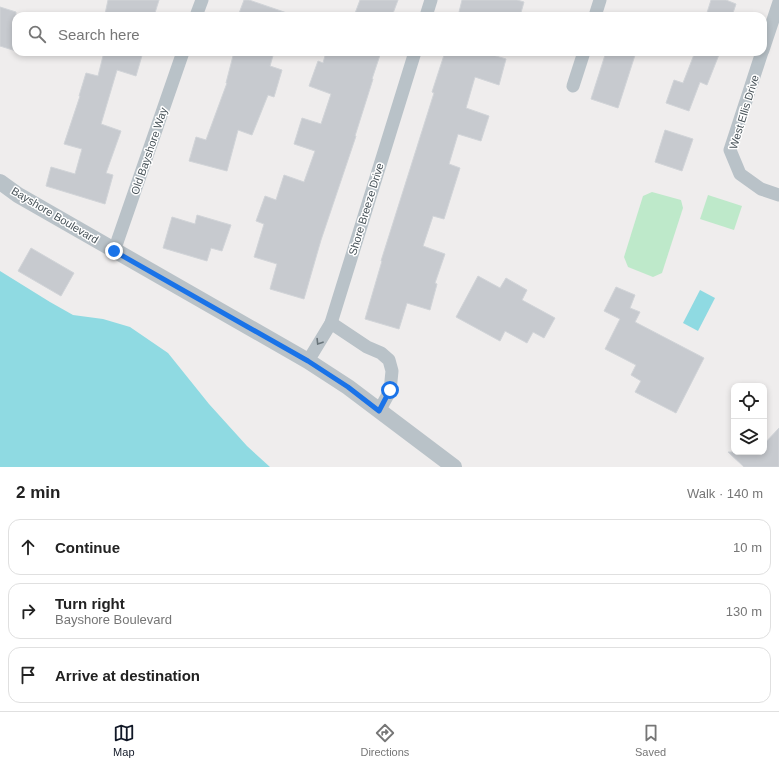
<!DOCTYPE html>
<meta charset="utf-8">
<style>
:root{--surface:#fff;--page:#f2f2f2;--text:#222;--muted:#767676;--line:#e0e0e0;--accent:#111827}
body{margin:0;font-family:Arial,sans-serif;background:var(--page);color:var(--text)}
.controls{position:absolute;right:12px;bottom:12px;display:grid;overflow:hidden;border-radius:8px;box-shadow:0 2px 6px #0003}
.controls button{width:36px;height:36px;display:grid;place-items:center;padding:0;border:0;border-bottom:1px solid var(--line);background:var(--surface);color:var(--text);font:20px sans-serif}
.stop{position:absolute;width:12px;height:12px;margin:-9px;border:3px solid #1a73e8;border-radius:50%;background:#fff}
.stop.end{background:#1a73e8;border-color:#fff;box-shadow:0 1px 4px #0008}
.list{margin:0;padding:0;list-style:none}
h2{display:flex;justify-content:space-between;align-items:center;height:52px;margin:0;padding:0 16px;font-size:17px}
h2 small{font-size:13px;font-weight:400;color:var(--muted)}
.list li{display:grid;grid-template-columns:26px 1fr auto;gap:12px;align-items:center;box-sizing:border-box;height:56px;margin:0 8px 8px;padding:0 8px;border:1px solid var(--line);border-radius:12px}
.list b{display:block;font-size:15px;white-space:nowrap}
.list p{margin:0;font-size:13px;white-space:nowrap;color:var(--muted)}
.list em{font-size:13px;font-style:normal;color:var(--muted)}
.icon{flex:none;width:22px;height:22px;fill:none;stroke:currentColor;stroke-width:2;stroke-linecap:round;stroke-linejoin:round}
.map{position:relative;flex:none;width:779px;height:467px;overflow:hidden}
.search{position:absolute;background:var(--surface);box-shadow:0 2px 6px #0003;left:12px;right:12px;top:12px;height:44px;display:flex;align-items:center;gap:10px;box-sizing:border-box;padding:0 14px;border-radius:12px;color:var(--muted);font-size:15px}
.sheet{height:244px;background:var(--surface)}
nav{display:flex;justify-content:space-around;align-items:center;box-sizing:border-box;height:56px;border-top:1px solid var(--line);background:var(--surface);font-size:11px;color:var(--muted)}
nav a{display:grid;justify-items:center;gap:2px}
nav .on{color:var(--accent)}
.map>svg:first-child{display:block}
</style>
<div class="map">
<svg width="779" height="467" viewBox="0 0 779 467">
<rect width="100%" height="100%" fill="#efeded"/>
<g fill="#bee9ca">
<path d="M 652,192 L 681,200 L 683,208 L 662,273 L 653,277 L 628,267 L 624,257 L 643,196 Z"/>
<path d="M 708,195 L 742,206 L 734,230 L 700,219 Z"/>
</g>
<g fill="#8fdae2">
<path d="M 0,271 L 50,302 L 73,315 L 103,319 L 130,327 L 168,353 L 209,404 L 247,446 L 270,467 L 0,467 Z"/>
<path d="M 700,290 L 715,298 L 698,331 L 683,323 Z"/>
</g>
<g fill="#c7cacf" stroke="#d1d4d8">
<path d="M 108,0 L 159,0 L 154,16 L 112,16 L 105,14 Z"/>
<path d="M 244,0 L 249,0 L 290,14 L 289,16 L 238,16 Z"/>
<path d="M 360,0 L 398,0 L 392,16 L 354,16 Z"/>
<path d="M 462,0 L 517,0 L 524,2 L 520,16 L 458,16 Z"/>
<path d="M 711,0 L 726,0 L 736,4 L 732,16 L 706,16 Z"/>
<path d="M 0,7 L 16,12 L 16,51 L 0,46 Z"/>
<path d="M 104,52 L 143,52 L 136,76 L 117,70 L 101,124 L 121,131 L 106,173 L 113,175 L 105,204 L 46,186 L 51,167 L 75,174 L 82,149 L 64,144 L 80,96 L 79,96 L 86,73 L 98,76 Z"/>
<path d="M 234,52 L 274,52 L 270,66 L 282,70 L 274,97 L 268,95 L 252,135 L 238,130 L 227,171 L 189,161 L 196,137 L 206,140 L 227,83 L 226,83 Z"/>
<path d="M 326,52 L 381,52 L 372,79 L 373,79 L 355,136 L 356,136 L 321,240 L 304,299 L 270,289 L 277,264 L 254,257 L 264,224 L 256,221 L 265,196 L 276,200 L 284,175 L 304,182 L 315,151 L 294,144 L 302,118 L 321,124 L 331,94 L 309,86 L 318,61 L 323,63 Z"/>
<path d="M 445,52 L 483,52 L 506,59 L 499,85 L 475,77 L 466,108 L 489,116 L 481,141 L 458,134 L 449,164 L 460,168 L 444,219 L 433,216 L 423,246 L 445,254 L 435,283 L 437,284 L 430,310 L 407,303 L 399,329 L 365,319 L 382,261 L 381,261 L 434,93 L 432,92 Z"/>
<path d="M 606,52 L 636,52 L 618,108 L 591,99 Z"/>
<path d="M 695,52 L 720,52 L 707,85 L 700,82 L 689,111 L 666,103 L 674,80 L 683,83 Z"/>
<path d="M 665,130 L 693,139 L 682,171 L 655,162 Z"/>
<path d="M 197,215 L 231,225 L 222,251 L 211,248 L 207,261 L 163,248 L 172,217 L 195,224 Z"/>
<path d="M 31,248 L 74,273 L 61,296 L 18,271 Z"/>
<path d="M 478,276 L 500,288 L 506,278 L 527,290 L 522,300 L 555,318 L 544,338 L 533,332 L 527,343 L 505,331 L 500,341 L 456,317 Z"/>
<path d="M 616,287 L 635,295 L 630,308 L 640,312 L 635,322 L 704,358 L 676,413 L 635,392 L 641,381 L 631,375 L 636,365 L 605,349 L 620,319 L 604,311 Z"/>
<path d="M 779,428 L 779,467 L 744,467 L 728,452 L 764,452 L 764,444 Z"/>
</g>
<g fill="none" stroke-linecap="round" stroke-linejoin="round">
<g stroke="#b9c2c8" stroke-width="13">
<path d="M 196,16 L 202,0"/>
<path d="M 426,16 L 431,0"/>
<path d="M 595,16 L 600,0"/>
<path d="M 763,50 L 779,2"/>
<path d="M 762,52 L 730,150 L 740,174 L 761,189 L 779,195"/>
<path d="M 573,86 L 584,52"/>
<path d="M 114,251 L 183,52"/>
<path d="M 331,323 L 367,347 L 381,353 L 389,360 L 392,371 L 390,391 L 379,411"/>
<path d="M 308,361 L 331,323 L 415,52"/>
</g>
<path stroke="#b9c2c8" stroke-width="16" d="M 0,182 L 18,195 L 308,361 L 348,387 L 454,467"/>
</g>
<defs><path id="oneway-chevron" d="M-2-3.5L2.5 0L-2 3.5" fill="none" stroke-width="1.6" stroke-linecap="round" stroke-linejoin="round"/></defs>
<use stroke="#69747a" href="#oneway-chevron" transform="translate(319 342) rotate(122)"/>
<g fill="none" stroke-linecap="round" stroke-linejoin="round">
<path stroke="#1a73e8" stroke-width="5" d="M 114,251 L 308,361 L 348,387 L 379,411 L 390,390"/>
</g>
<g text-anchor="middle" stroke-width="3" stroke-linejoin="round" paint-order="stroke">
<g font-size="11" fill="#475258" stroke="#fff">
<text transform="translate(744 112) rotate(-73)" y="4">West Ellis Drive</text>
<text transform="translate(149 151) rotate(-71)" y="4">Old Bayshore Way</text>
<text transform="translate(366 209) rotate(-73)" y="4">Shore Breeze Drive</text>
<text transform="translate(55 215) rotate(31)" y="4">Bayshore Boulevard</text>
</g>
</g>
</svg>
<div class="controls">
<button><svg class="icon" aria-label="locate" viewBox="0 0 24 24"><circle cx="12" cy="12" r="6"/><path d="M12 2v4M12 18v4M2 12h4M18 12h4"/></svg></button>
<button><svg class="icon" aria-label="layers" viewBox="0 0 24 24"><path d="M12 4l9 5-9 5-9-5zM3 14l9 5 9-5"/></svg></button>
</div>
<div class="stop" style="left:390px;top:390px"></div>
<div class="stop end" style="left:114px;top:251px"></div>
<div class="search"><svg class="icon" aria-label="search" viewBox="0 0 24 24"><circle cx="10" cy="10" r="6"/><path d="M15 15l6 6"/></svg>Search here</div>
</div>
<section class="sheet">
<h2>2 min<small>Walk · 140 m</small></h2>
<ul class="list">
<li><svg class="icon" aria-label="ahead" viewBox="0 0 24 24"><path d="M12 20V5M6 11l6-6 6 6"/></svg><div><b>Continue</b></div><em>10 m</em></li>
<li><svg class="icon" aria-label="right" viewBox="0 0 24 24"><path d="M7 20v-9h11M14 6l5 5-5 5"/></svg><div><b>Turn right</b><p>Bayshore Boulevard</p></div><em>130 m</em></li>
<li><svg class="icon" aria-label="arrive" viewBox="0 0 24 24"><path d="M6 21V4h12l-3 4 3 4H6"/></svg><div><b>Arrive at destination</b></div></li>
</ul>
</section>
<nav>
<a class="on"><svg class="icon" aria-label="map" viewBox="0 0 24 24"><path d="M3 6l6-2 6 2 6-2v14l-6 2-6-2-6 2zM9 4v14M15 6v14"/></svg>Map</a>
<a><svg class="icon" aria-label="directions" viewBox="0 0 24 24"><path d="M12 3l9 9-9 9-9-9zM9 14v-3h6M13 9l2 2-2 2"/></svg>Directions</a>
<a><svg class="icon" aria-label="saved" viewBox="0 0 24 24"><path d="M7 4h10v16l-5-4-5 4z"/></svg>Saved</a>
</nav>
